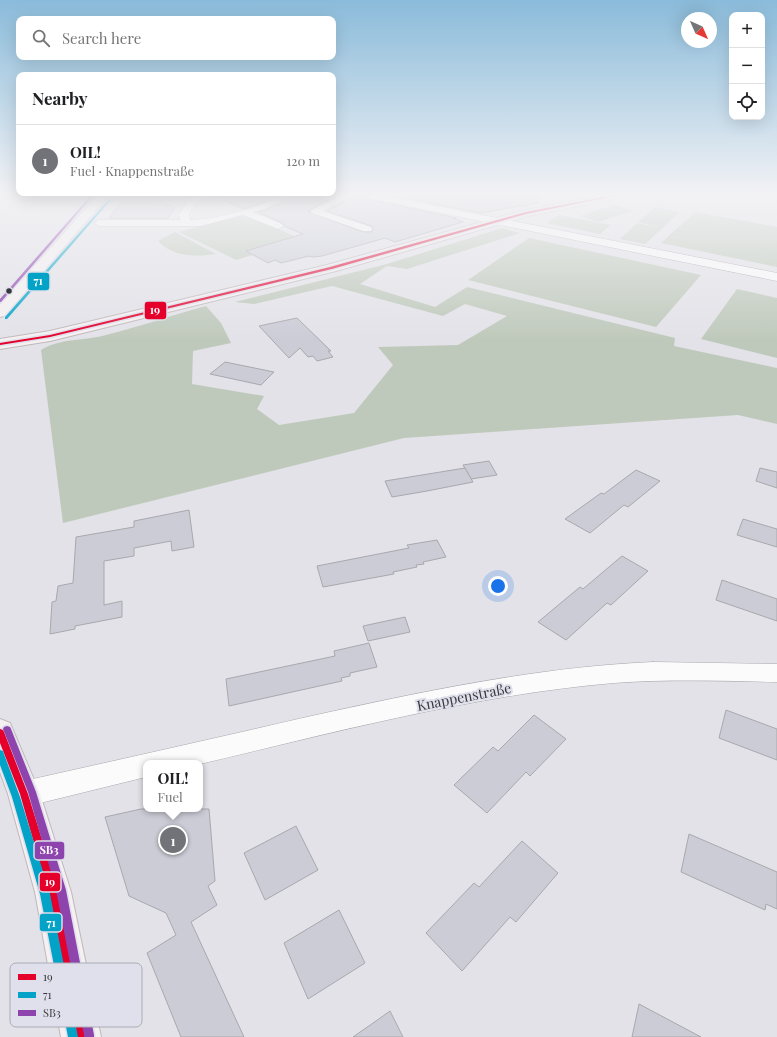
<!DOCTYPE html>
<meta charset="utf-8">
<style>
:root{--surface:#fff;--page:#f2f2f2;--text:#202124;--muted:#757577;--line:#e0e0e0;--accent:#727378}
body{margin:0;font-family:"Playfair Display",serif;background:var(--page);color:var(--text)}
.controls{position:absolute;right:12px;top:12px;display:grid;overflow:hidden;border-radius:8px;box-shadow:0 4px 16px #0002}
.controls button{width:36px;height:36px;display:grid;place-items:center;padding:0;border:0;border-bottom:1px solid var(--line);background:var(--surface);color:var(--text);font:20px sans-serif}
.compass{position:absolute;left:681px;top:12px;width:36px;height:36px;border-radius:50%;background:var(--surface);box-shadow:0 4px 16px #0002;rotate:135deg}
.you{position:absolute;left:498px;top:586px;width:14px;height:14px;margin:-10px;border:3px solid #fff;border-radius:50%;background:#1a73e8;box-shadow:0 0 0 6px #1a73e833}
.badge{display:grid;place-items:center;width:26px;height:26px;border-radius:50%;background:var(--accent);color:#fff;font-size:13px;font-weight:700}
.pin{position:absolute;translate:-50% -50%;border:2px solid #fff;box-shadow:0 1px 4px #0006}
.popup{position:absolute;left:143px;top:760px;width:60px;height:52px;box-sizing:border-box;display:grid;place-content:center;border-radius:8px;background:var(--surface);filter:drop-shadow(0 1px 3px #0005);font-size:13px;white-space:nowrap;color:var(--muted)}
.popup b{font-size:15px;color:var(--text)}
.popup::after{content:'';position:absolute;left:50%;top:100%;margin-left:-8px;border:8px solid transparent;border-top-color:var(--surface)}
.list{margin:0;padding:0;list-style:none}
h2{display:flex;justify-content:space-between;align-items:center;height:52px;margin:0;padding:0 16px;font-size:17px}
h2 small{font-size:13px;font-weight:400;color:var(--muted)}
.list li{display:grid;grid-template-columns:26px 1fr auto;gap:12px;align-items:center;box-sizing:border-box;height:72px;padding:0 16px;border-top:1px solid var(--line)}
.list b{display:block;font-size:15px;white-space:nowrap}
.list p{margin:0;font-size:13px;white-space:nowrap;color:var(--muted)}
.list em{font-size:13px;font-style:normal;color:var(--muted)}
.icon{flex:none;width:22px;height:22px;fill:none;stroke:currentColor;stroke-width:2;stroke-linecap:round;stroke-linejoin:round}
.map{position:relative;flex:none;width:777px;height:1037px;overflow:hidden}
.search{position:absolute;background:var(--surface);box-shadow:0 4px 16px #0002;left:16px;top:16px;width:320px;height:44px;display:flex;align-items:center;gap:10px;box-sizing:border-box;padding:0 14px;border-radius:8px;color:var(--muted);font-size:15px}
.panel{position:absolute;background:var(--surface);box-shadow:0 4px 16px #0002;left:16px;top:72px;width:320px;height:124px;border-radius:8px}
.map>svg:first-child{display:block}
</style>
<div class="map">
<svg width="777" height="1037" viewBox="0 0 777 1037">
<rect width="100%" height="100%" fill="#e2e2e8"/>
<g fill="#bfc9bb">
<path d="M 615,205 L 633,211 L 598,222 L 580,216 Z"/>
<path d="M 656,207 L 680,212 L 645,244 L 620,239 L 637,223 L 655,226 L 638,222 Z"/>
<path d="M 695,212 L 777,227 L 777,267 L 661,243 Z"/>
<path d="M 245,214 L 303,240 L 236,260 L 179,232 Z"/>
<path d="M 559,215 L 611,225 L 600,234 L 547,223 Z"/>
<path d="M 502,228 L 520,233 L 407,269 L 387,266 L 360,284 L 435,307 L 467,287 L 675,338 L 674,346 L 777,368 L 777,424 L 738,415 L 404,438 L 63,523 L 41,350 C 59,338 85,341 106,335 C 139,327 172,315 206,306 L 221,323 L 231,343 L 193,351 L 192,384 L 264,396 L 257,409 L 279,425 L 354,413 L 393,365 L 378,347 L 458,345 L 507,316 L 465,304 L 443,316 L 332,286 L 254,304 L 235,302 L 387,264 Z"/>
<path d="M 175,232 L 216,254 C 197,257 172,257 158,241 Z"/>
<path d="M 529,238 L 701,275 L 656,327 L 468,280 Z"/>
<path d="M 737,289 L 777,298 L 777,358 L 701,339 Z"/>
</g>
<g fill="#cbccd6" stroke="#a8a8ad">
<path d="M 127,195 L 157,195 L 155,199 L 175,208 L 168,218 L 109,218 Z"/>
<path d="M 213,195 L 282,195 L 244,209 Z"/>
<path d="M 296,195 L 338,195 L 309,210 L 309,212 L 363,232 L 372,232 L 372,226 L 327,211 L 354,195 L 361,195 L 367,199 L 456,218 L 453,218 L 463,222 L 395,242 L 385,238 L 322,256 L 312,257 L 309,256 L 281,263 L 275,260 L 268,263 L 246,251 L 303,234 L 284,226 L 283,223 L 258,212 L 266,210 Z"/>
<path d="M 412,195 L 537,195 L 538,203 L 481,213 L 406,198 Z"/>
<path d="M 297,318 L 331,351 L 328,351 L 333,357 L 317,361 L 313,356 L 308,357 L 300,348 L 289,358 L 259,326 Z"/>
<path d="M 225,362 L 274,372 L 261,385 L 210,374 Z"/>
<path d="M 489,461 L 497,475 L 471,479 L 463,465 Z"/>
<path d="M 465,468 L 473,482 L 427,491 L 392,497 L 385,481 Z"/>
<path d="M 760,468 L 777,472 L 777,488 L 756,481 Z"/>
<path d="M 636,470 L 660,481 L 628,507 L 624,505 L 590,533 L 565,519 L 601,493 L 604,494 Z"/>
<path d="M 189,510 L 194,547 L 172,551 L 171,541 L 134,548 L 134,556 L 104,561 L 104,605 L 122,601 L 122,617 L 75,626 L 75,629 L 50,634 L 52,602 L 56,601 L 58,586 L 73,583 L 76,537 L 134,527 L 134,521 Z"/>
<path d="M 743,519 L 777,529 L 777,547 L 737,535 Z"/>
<path d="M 437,540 L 446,557 L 423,562 L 424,564 L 416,565 L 417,567 L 393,572 L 394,574 L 323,587 L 317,566 L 409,548 L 407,545 Z"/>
<path d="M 622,556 L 648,571 L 611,605 L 607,603 L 566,640 L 538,622 L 580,587 L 583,589 Z"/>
<path d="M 722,580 L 777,599 L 777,621 L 716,600 Z"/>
<path d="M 405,617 L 410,632 L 368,641 L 363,626 Z"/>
<path d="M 369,643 L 377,667 L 350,673 L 350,676 L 341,678 L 342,681 L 229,706 L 226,679 L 335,656 L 334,651 Z"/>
<path d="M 726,710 L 777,729 L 777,760 L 719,738 Z"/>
<path d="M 534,715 L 566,739 L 530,776 L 526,772 L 487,813 L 454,785 L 493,747 L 498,751 Z"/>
<path d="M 141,809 L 209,809 L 215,881 L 208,886 L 217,905 L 191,922 L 244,1037 L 181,1037 L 147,953 L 176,935 L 166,913 L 129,896 L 105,817 Z"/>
<path d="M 296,826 L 318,870 L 265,900 L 244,853 Z"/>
<path d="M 689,834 L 777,872 L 777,909 L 766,904 L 765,910 L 681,872 Z"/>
<path d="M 522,841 L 558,873 L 516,922 L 510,917 L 462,971 L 426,933 L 474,883 L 479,887 Z"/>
<path d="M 339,910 L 365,963 L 308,999 L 284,943 Z"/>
<path d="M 639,1004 L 654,1012 L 701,1037 L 632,1037 Z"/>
<path d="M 390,1011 L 403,1037 L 353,1037 L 376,1021 Z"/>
</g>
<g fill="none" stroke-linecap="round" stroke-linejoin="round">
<g stroke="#a9a9ad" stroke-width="1">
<g id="minor">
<path d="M 4,195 L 31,195 L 38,198 C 32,203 10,200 4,195 Z"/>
<path d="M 192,195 L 202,195 L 189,214 L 190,220 C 211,220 240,212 260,205 C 273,200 280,195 295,195 L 265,209 L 253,212 L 282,224 L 283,226 L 278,229 L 243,215 L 201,226 L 99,226 L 94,223 L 99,220 L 180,220 L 179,214 Z"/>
<path d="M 341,195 L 353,195 L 323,211 L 371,227 L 372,229 L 371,231 L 363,231 L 312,213 L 310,211 Z"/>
<path d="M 362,195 L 381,195 L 777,273 L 777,281 L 367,198 Z"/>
<path d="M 653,662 L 777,664 L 777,682 C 723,681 668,679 614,683 C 474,695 336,732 200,764 L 200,763 L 146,763 L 146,777 L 24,807 L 14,803 L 10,794 L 14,785 L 24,781 C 118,760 212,739 307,717 C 420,692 537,667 653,662 Z"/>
</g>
</g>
<g stroke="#c0b8bb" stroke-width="2">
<g id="major">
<path d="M 98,195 L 109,195 L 5,316 L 0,317 L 0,304 Z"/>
<path d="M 602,195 L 623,195 L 618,198 L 528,216 L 336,271 L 50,341 L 0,349 L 0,339 L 50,331 L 327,265 L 522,211 Z"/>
<path d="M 0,719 L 10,723 L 40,794 L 71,892 L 101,1037 L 61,1037 L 35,892 L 8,794 L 0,772 Z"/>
</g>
</g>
<use href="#minor" fill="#fbfbfc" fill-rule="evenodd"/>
<use href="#major" fill="#f5f0f1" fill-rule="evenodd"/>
<g stroke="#dfe0eb" stroke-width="3">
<g id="bus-1">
<path d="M 614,195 L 619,195 L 526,214 L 332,269 L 50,337 L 0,345 L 0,343 L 50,335 L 330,267 L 526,212 Z"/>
<path d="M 0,729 L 3,730 L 4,732 L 28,794 L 58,892 L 86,1037 L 76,1037 L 48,892 L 20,794 L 0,743 Z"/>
</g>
</g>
<g stroke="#dfe0eb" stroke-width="3">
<g id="bus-2">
<path d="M 109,199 L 111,200 L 7,319 L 5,319 L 5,317 Z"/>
<path d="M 0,750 L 3,751 L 4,754 L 20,797 L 50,894 L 78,1037 L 68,1037 L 40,894 L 12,797 L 0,765 Z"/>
</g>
</g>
<g stroke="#dfe0eb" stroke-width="3">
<g id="bus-3">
<path d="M 91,195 L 94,195 L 1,302 L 0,302 L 0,299 Z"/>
<path d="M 7,726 L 10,727 L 11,729 L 36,792 L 66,890 L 94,1035 L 94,1037 L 84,1037 L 84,1035 L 56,890 L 28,792 L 3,729 L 4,727 Z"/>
</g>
</g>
<use href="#bus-1" fill="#e4002b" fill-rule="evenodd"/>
<use href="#bus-2" fill="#03a3c7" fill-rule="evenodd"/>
<use href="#bus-3" fill="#8e44ad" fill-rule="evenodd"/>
</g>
<linearGradient id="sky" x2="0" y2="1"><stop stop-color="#8abbda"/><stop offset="0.57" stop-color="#f2f2f5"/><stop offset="1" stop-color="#f2f2f5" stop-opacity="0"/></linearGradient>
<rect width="777" height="340" fill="url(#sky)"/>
<circle fill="#36373b" stroke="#dfe0eb" stroke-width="1.5" cx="9" cy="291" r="3.5"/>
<g text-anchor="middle" stroke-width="4" stroke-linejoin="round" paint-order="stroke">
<g font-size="14" fill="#36373b" stroke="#dfe0eb">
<text transform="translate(464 697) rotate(-11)" y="5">Knappenstraße</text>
</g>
</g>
<rect x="10" y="963" width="132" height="64" rx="6" fill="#dfe0eb" stroke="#acadb6" stroke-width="1"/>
<rect x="18" y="974" width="18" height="6" fill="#e4002b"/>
<rect x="18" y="992" width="18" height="6" fill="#03a3c7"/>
<rect x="18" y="1010" width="18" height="6" fill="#8e44ad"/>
<g font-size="11" fill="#36373b">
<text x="43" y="981">19</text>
<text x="43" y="999">71</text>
<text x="43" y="1017">SB3</text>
</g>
<g stroke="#dfe0eb" stroke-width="1.5">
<rect x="27" y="272" width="23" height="19" rx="4" fill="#03a3c7"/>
<rect x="144" y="301" width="23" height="19" rx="4" fill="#e4002b"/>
<rect x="34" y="841" width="31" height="19" rx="4" fill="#8e44ad"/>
<rect x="39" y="872" width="22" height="20" rx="4" fill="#e4002b"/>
<rect x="39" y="913" width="23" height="19" rx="4" fill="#03a3c7"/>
</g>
<g font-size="11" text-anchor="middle" font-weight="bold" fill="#fff">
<text x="38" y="285">71</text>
<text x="155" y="314">19</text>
<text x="49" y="854">SB3</text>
<text x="50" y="886">19</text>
<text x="51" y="927">71</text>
</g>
</svg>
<div class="controls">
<button>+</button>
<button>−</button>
<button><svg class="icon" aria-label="locate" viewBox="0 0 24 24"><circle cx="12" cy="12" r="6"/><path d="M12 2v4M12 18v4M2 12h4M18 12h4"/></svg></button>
</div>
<svg class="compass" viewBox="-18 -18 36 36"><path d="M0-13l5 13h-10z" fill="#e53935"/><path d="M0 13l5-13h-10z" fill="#757577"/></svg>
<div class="you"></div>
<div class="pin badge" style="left:173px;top:840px">1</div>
<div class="popup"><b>OIL!</b>Fuel</div>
<div class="search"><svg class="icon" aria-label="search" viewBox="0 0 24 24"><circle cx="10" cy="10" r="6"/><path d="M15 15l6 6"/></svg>Search here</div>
<section class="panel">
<h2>Nearby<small></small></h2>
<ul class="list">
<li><span class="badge">1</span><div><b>OIL!</b><p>Fuel · Knappenstraße</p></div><em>120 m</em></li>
</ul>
</section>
</div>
